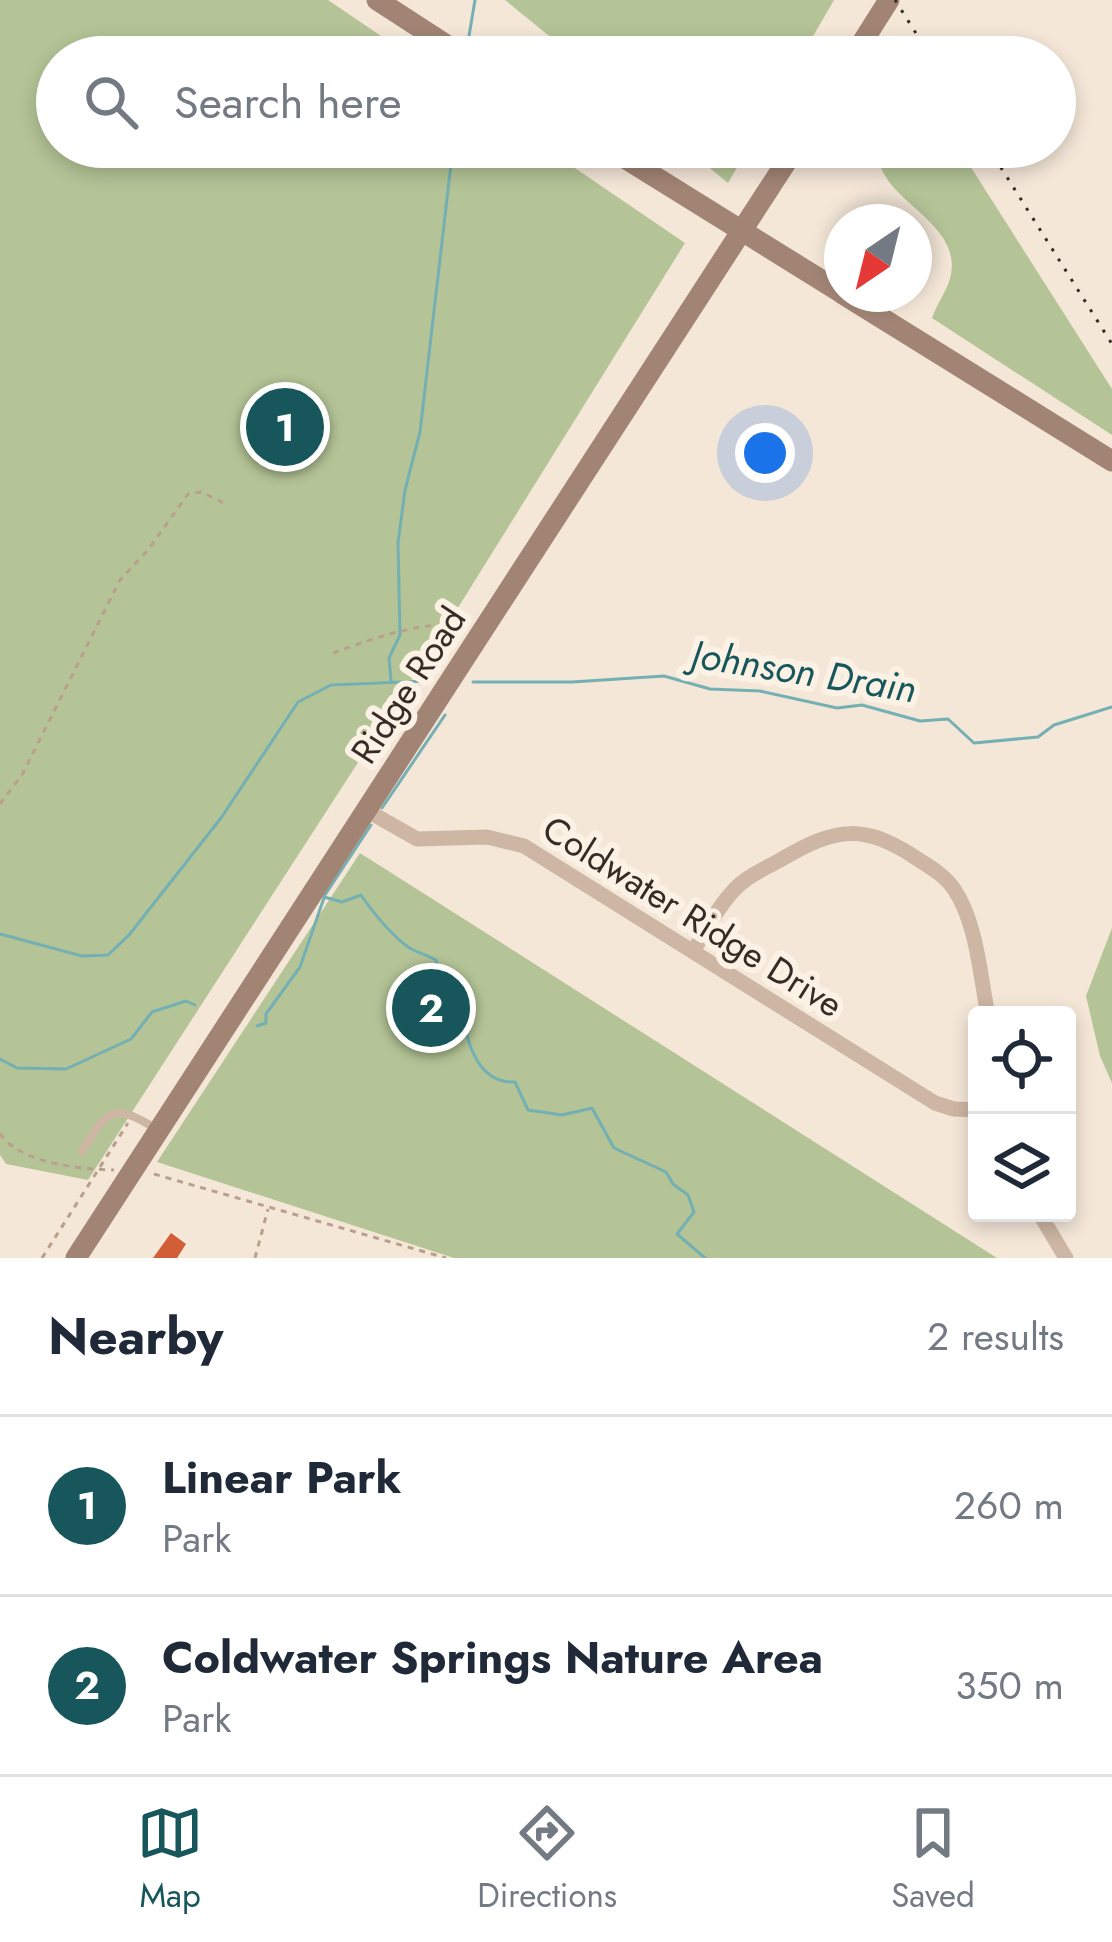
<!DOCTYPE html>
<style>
:root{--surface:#fff;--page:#f6f6f7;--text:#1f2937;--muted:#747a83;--line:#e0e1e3;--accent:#17575c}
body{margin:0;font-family:Jost,sans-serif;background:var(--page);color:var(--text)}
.controls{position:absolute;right:36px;bottom:36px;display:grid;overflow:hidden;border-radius:12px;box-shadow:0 6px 18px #0003}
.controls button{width:108px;height:108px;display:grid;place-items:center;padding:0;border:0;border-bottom:3px solid var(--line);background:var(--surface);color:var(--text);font:60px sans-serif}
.compass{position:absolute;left:824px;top:204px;width:108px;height:108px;border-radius:50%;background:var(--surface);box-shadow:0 6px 18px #0003;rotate:215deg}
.you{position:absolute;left:765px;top:453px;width:42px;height:42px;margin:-30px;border:9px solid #fff;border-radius:50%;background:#1a73e8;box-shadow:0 0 0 18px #1a73e833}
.badge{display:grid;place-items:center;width:78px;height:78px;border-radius:50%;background:var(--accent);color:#fff;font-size:39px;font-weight:700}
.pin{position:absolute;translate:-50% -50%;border:6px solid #fff;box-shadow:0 3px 12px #0006}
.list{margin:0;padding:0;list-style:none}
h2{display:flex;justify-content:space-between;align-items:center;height:156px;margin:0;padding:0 48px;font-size:51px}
h2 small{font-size:39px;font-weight:400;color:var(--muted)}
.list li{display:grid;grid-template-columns:78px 1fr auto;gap:36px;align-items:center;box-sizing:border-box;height:180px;padding:0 48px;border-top:3px solid var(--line)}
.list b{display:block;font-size:45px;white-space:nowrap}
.list p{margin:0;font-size:39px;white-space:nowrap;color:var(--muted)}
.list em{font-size:39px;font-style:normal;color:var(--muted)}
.icon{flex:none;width:66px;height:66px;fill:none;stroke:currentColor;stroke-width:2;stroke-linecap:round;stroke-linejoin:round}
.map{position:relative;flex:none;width:1112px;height:1258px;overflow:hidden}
.search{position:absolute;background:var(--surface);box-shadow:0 6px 18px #0003;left:36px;right:36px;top:36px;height:132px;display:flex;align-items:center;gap:30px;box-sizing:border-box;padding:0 42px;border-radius:66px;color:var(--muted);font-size:45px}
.sheet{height:516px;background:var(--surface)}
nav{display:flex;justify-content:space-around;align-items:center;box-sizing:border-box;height:168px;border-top:3px solid var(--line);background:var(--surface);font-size:33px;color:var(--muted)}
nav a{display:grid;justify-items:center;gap:6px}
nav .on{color:var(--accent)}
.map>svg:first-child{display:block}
</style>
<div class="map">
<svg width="1112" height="1258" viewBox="0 0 1112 1258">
<rect width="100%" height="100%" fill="#f4e7d8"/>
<g fill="#b4c496">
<path d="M 0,0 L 328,0 L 412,57 L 57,57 L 57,147 L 544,147 L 685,243 L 456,611 L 88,1180 L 6,1164 L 0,1155 Z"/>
<path d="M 505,0 L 834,0 L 801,57 L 575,57 Z"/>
<path d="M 684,147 L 749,147 L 728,183 Z"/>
<path d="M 871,147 L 958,147 L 1112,389 L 1112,435 L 932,318 C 937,303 949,288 951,274 C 958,236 918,214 895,189 C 884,178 878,161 871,147 Z"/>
<path d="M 360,853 L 997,1258 L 454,1258 L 157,1162 Z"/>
<path d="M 1112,928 L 1112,1083 L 1100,1056 L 1086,996 Z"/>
</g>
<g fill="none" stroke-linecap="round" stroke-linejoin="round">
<g stroke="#74b0b3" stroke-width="3">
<path d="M 468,42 L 475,0"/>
<path d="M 391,681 L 389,658 L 400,635 L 398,543 L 405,490 L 420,432 L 453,147"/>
<path d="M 473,682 L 572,682 L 664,676 L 710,689 L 760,691 L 837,708 L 862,705 L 920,721 L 948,719 L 974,743 L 1038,737 L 1054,725 L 1112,707"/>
<path d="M 382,808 L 445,715"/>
<path d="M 324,897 L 342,902 L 361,895 C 375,915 389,933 408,947 C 415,952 428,955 436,960 L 442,986 L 465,1010 C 464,1040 478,1084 515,1082 L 528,1110 L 562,1115 L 592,1108 L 614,1148 L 666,1172 L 673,1184 L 688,1195 L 694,1212 L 677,1234 L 705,1258"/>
<path d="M 0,934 L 82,956 L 108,955 L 129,935 L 221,818 L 298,702 L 331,685 L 426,681"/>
<path d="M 257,1026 L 266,1023 L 266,1014 L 300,967 L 325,895 L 371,825"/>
<path d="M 0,1059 L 17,1068 L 66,1069 L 131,1039 L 152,1012 L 186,1001 L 195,1005"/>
</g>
</g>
<path fill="#d25e37" d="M 171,1233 L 186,1244 L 177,1258 L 153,1258 Z"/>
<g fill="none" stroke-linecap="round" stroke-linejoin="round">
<g stroke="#b9a08d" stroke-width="3" stroke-dasharray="6 6" stroke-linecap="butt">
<path d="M 333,653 C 372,639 423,620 466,625"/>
<path d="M 0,804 L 22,775 L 120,580 L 148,550 L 188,494 L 201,492 L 226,504"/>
<path d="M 0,1134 C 22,1164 80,1169 114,1170"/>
<path d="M 154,1174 L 446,1258"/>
<path d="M 42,1258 L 128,1123"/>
<path d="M 255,1258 L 268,1209"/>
</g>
<path stroke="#cdb6a3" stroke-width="8" d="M 82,1151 C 107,1111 112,1101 156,1129"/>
<g stroke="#cdb6a3" stroke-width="15">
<path d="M 366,810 L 417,839 L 487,837 L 524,846 L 935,1103 L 954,1109 L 977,1110"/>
<path d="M 693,951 C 706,931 718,906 735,889 C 747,876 766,868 782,859 C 836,827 865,823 919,860 C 932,868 945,876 954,889 C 977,923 980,976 988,1015"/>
<path d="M 1039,1213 L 1066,1258"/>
</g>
<g stroke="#a18474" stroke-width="21">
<path d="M 377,0 L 465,57"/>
<path d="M 853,57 L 889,0"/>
<path d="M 607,147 L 842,293"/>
<path d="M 843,294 L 1112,461"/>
<path d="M 76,1258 L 796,147"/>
</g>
<g stroke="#372b26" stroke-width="3" stroke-dasharray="3 9" stroke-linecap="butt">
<path d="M 895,0 L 931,57"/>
<path d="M 988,147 L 1112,344"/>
</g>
</g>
<g text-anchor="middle" stroke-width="12" stroke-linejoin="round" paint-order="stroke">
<g font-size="36" fill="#372b26" stroke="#fbf1e4">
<text transform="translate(408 685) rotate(-57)" y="13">Ridge Road</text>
<text transform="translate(693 916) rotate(32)" y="13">Coldwater Ridge Drive</text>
</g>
<g font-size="39" font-style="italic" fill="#17575c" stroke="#fbf1e4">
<text transform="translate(804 671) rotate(9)" y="14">Johnson Drain</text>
</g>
</g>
</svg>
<div class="controls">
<button><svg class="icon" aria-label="locate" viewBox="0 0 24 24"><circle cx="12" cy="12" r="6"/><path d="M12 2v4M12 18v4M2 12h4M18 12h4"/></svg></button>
<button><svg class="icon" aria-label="layers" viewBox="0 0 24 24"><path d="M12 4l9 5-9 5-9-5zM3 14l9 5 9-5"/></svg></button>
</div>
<svg class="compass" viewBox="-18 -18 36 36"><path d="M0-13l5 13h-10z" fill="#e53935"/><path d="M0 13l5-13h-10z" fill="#747a83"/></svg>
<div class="you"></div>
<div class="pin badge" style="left:285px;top:427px">1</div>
<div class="pin badge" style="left:431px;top:1008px">2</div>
<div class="search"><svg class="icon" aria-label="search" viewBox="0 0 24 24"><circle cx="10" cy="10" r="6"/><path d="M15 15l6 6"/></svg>Search here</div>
</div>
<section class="sheet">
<h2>Nearby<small>2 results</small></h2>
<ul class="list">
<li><span class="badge">1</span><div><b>Linear Park</b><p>Park</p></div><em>260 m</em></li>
<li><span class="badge">2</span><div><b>Coldwater Springs Nature Area</b><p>Park</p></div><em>350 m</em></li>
</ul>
</section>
<nav>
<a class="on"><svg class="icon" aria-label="map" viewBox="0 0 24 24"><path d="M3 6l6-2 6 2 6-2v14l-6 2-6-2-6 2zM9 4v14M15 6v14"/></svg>Map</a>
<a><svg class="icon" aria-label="directions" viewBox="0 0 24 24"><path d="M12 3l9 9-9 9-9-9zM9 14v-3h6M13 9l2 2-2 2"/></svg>Directions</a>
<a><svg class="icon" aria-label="saved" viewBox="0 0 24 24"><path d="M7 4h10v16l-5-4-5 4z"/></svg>Saved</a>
</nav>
